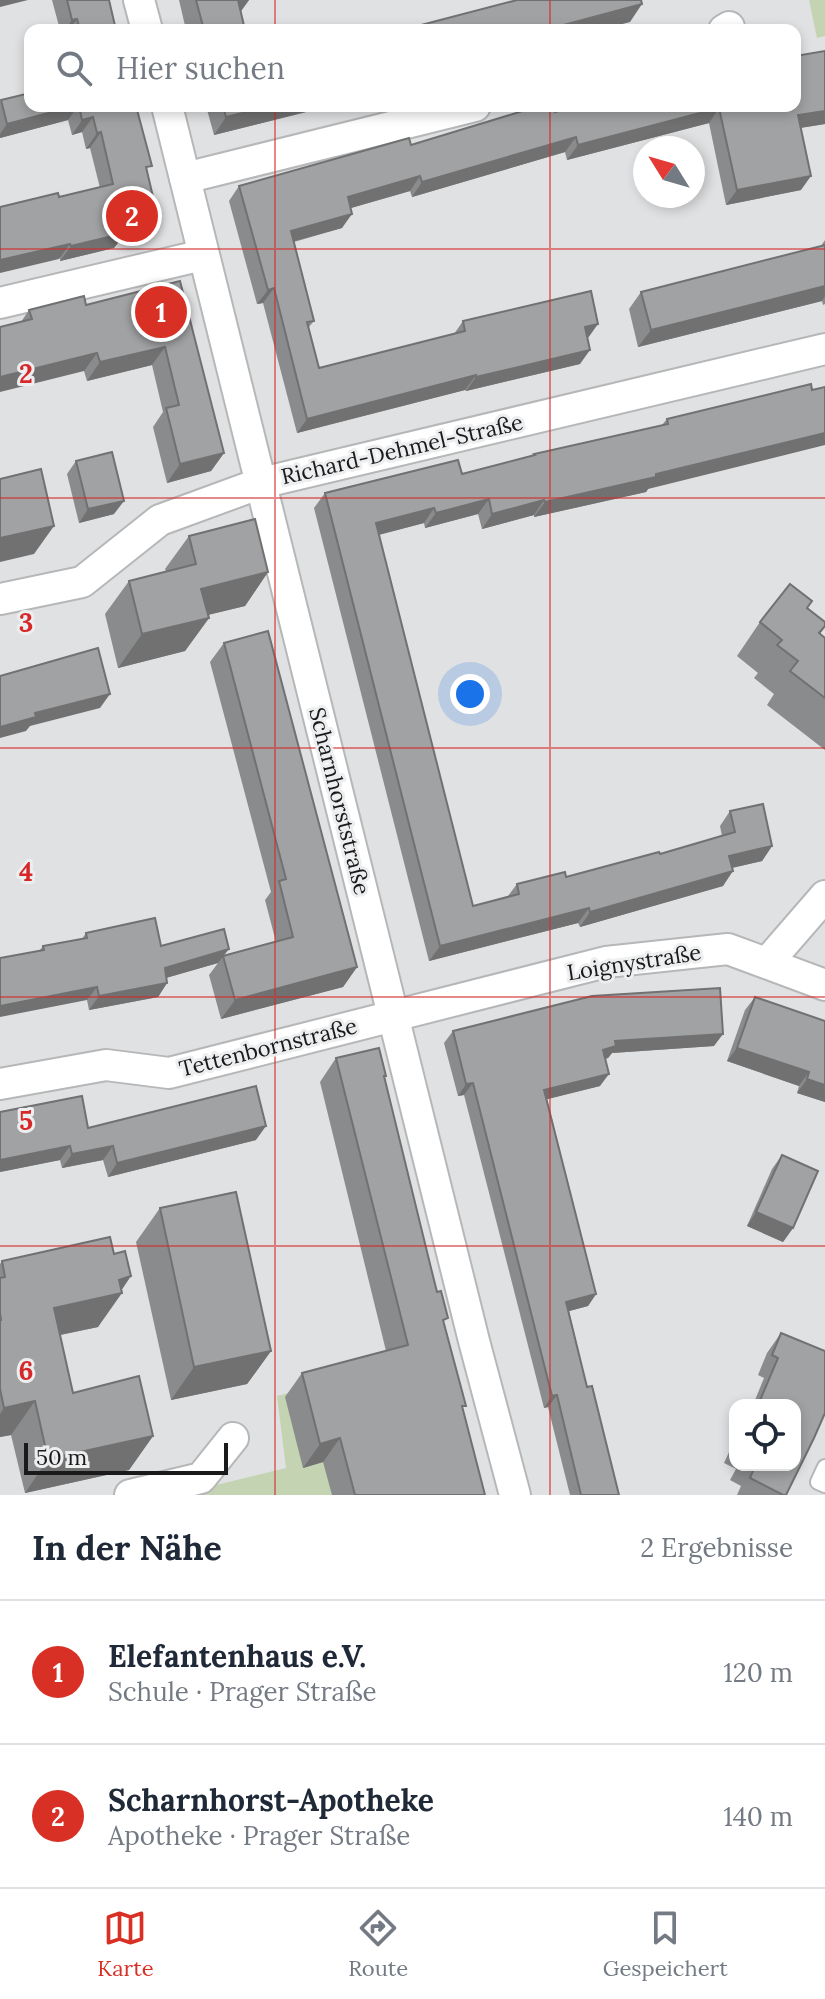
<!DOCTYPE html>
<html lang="de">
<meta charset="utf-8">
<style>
:root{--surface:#fff;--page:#f6f6f7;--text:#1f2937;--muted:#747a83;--line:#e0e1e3;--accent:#d93025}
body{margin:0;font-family:Lora,serif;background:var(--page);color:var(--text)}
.controls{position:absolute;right:24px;bottom:24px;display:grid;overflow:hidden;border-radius:16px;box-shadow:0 4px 12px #0003}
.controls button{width:72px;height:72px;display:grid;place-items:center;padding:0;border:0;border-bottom:2px solid var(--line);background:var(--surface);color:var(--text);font:40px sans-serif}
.compass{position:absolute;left:633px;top:136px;width:72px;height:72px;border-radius:50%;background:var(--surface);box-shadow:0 4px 12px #0003;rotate:307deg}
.scale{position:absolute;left:24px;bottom:20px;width:204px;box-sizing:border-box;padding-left:8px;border:4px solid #1a1a1b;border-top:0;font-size:22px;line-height:28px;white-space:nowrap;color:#1a1a1b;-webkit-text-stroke:6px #edeeef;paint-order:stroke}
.you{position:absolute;left:470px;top:694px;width:28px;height:28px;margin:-20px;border:6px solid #fff;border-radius:50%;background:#1a73e8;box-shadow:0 0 0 12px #1a73e833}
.badge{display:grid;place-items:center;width:52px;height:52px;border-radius:50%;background:var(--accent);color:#fff;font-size:26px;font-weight:700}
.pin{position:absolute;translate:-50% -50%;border:4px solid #fff;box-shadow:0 2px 8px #0006}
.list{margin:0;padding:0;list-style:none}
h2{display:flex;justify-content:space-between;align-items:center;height:104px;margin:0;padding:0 32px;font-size:34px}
h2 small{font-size:26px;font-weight:400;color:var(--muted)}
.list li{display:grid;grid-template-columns:52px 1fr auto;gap:24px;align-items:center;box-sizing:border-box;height:144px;padding:0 32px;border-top:2px solid var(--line)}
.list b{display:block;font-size:30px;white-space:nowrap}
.list p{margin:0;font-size:26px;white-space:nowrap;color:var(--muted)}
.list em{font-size:26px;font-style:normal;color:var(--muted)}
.icon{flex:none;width:44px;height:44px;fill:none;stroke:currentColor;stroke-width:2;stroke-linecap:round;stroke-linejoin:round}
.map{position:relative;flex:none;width:825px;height:1495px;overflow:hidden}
.search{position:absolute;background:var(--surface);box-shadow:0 4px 12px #0003;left:24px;right:24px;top:24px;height:88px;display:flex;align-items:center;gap:20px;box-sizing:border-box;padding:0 28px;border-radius:16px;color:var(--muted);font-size:30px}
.sheet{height:392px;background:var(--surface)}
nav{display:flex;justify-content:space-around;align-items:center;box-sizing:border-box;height:112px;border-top:2px solid var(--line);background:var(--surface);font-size:22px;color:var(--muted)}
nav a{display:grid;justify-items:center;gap:4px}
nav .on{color:var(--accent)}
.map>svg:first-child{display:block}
</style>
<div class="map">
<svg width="825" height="1495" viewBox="0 0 825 1495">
<rect width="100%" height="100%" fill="#e0e1e2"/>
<g fill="#c4d3b2">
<path d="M 809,0 L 825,0 L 825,36 L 817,38 Z"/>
<path d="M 431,1355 L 467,1495 L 176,1495 L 286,1468 L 277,1396 Z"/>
</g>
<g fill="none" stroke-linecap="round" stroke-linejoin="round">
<g stroke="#b6b7b8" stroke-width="18">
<path id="service" d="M 825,1467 L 818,1482 L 825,1485"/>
</g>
<g stroke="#b6b7b8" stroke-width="34">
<g id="minor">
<path d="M 139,0 L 147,30"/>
<path d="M 724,30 L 729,27"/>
<path d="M 167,106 L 474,1341 L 515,1495"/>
<path d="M 185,178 L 475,106"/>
<path d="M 0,303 L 203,255"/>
<path d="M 0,599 L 82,582 L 160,520 L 261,483 L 825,349"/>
<path d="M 767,963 L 825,896"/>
<path d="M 0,1084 L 106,1065 L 169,1073 L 606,962 L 728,949 L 825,985"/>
<path d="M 130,1495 L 201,1478 L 233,1438"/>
</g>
</g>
<use href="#service" stroke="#fff" stroke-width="14"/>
<use href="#minor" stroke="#fff" stroke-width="30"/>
</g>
<g fill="#8a8b8c">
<path d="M 52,0 L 109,0 L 116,30 L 60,30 Z"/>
<path d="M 179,0 L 249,0 L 240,12 L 245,30 L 186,30 Z"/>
<path d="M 30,90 L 30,106 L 136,106 L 148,173 L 148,233 L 120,240 L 114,248 L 60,261 L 59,197 L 100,188 L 90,148 L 86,149 L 82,132 L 72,135 L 68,120 L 0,138 L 0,102 L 1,100 L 27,94 Z"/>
<path d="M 206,106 L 330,106 L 214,135 Z"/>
<path d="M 795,106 L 825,124 L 800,128 L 801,190 L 726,205 L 709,123 L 567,160 L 565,152 L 412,197 L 410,191 L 351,208 L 342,228 L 294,242 L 314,321 L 308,328 L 319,368 L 454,334 L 463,321 L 587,339 L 580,364 L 466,391 L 465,390 L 297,433 L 263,303 L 257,304 L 229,201 L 239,186 L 555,112 Z"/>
<path d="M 825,240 L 825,304 L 823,305 L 822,301 L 638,347 L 629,309 L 641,292 L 821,246 Z"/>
<path d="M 180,281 L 224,453 L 211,471 L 167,483 L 153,427 L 163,412 L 152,365 L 87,381 L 84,371 L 21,322 L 29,310 L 86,305 Z"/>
<path d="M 811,384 L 648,489 L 646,492 L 534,517 L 534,515 L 482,529 L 478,514 L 425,528 L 424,523 L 379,535 L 473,906 L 508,896 L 517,884 L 566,877 L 660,854 L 722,836 L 720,826 L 730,811 L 772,846 L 762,861 L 732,868 L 723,886 L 580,927 L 578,923 L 429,961 L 314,508 L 325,493 L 462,474 L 533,456 L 534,454 L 662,425 L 667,419 Z"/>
<path d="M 76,461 L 114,514 L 79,523 L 67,474 Z"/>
<path d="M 189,536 L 268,572 L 245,606 L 208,615 L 209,618 L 185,651 L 118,668 L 105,614 L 129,581 L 166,571 L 165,569 Z"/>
<path d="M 807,608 L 825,627 L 820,634 L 825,638 L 825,750 L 767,705 L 774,694 L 754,678 L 758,673 L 737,656 L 760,622 Z"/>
<path d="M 224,643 L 357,967 L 343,987 L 221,1019 L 209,975 L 218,963 L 166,978 L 167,983 L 158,997 L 89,1010 L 87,1000 L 40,950 L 43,946 L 82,939 L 86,933 L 161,946 L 225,955 L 276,942 L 265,900 L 271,892 L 210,662 Z"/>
<path d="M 755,997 L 825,1021 L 825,1102 L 797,1093 L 799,1086 L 727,1061 L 745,1010 Z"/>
<path d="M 453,1031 L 714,1046 L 612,1053 L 608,1058 L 605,1059 L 600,1086 L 547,1099 L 596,1294 L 588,1306 L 569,1311 L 587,1387 L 619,1495 L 570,1495 L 548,1407 L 544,1408 L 464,1095 L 458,1096 L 444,1043 Z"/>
<path d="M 336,1058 L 386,1076 L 384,1078 L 444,1324 L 463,1409 L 485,1495 L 332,1495 L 323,1462 L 303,1468 L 285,1397 L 302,1373 L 386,1351 L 320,1082 Z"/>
<path d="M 88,1128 L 256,1140 L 108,1177 L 103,1160 L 62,1168 L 60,1160 L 0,1172 Z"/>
<path d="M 782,1155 L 793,1228 L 783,1242 L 747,1226 L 772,1169 Z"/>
<path d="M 160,1208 L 271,1351 L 247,1384 L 171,1400 L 136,1242 Z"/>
<path d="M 2,1261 L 121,1290 L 98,1327 L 60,1335 L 73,1393 L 153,1436 L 129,1470 L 25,1493 L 11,1435 L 0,1437 L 0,1264 Z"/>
<path d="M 781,1333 L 825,1351 L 825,1413 L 814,1438 L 786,1495 L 737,1495 L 741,1486 L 730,1480 L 736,1469 L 724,1463 L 735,1439 L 735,1465 L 795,1465 L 795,1405 L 753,1405 L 764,1378 L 758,1375 L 767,1353 Z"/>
</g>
<g fill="#717172">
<path d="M 0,0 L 28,0 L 0,7 Z"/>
<path d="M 238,0 L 249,0 L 239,14 Z"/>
<path d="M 642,4 L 630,22 L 600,30 L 545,30 Z"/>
<path d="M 77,19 L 69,30 L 65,30 L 72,20 Z"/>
<path d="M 75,106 L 78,106 L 68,120 L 0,138 L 0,134 L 7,124 Z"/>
<path d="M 270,106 L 330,106 L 214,135 L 226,117 Z"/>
<path d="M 719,108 L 709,123 L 567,160 L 578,145 Z"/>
<path d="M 825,111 L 825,124 L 787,130 L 798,115 Z"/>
<path d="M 93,117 L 82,132 L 72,135 L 82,120 Z"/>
<path d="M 101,132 L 90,148 L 86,149 L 97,133 Z"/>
<path d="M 576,137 L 565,152 L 412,197 L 422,182 Z"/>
<path d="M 420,176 L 410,191 L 337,212 L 348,197 Z"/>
<path d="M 811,176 L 801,190 L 726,205 L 737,190 Z"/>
<path d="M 352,214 L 342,228 L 280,245 L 291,231 Z"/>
<path d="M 158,218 L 148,233 L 120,240 L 114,248 L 60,261 L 71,246 L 123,226 Z"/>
<path d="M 70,244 L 59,259 L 0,273 L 0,260 Z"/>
<path d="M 825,286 L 825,296 L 822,301 L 638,347 L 651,330 Z"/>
<path d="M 274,288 L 263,303 L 257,304 L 268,290 Z"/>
<path d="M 598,324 L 588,338 L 585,327 Z"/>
<path d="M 165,347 L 152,365 L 87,381 L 100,362 Z"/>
<path d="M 590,350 L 580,364 L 466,391 L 476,377 Z"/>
<path d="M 97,353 L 84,371 L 0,392 L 0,377 Z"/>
<path d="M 476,375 L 465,390 L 297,433 L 307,419 Z"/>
<path d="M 825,433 L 825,445 L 648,489 L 646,492 L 534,517 L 545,502 Z"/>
<path d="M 224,453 L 211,471 L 167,483 L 180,464 Z"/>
<path d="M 489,499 L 478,514 L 425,528 L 436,513 Z"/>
<path d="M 544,500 L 534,515 L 482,529 L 492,514 Z"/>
<path d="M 124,501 L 114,514 L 79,523 L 88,509 Z"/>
<path d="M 434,508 L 424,523 L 366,538 L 376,523 Z"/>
<path d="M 54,526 L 34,554 L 0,562 L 0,538 Z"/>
<path d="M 268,572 L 245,606 L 178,622 L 201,589 Z"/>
<path d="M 209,618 L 185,651 L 118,668 L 142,634 Z"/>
<path d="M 110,694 L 100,708 L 30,726 L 26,731 L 0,738 L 0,727 L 35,713 Z"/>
<path d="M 772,846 L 762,861 L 718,871 L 729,856 Z"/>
<path d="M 733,871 L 723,886 L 580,927 L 590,912 Z"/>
<path d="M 589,908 L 578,923 L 429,961 L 440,946 Z"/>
<path d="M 229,949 L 218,963 L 155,981 L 165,968 Z"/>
<path d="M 357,967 L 343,987 L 221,1019 L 235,1000 Z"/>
<path d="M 167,983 L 158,997 L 89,1010 L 99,996 Z"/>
<path d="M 97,987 L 87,1000 L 0,1017 L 0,1006 Z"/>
<path d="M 723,1034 L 714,1046 L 612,1053 L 608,1058 L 595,1062 L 603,1050 L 615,1041 Z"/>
<path d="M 737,1048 L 809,1072 L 799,1086 L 727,1061 Z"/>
<path d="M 609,1074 L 600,1086 L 536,1102 L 544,1090 Z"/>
<path d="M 807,1079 L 825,1085 L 825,1102 L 797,1093 Z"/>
<path d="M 473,1083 L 464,1095 L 458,1096 L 466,1084 Z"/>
<path d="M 266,1126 L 256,1140 L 108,1177 L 117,1163 Z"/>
<path d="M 70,1146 L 60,1160 L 0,1172 L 0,1160 Z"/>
<path d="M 113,1146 L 103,1160 L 62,1168 L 72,1154 Z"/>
<path d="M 756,1212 L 793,1228 L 783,1242 L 747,1226 Z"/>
<path d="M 131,1276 L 119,1294 L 122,1293 L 98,1327 L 31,1341 L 54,1308 L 119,1280 Z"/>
<path d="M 596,1294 L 588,1306 L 558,1314 L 566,1302 Z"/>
<path d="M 271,1351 L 247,1384 L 171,1400 L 194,1367 Z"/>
<path d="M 557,1395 L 548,1407 L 544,1408 L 552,1396 Z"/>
<path d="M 35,1401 L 11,1435 L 0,1437 L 0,1414 L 4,1408 Z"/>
<path d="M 153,1436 L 129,1470 L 25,1493 L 48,1459 Z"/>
<path d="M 340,1438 L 323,1462 L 303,1468 L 320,1444 Z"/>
</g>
<g fill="#a1a2a3" stroke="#717172" stroke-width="2">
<path d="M 67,0 L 109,0 L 116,30 L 80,30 L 77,19 L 72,20 Z"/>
<path d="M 196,0 L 238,0 L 245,30 L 204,30 Z"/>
<path d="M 517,0 L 641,0 L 642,4 L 545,30 L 402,30 Z"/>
<path d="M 825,51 L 825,111 L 798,115 L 811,176 L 737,190 L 719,108 L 578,145 L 576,137 L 422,182 L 420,176 L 348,197 L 352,214 L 291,231 L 314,321 L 307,322 L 319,368 L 465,331 L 463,321 L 591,291 L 598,324 L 585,327 L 590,350 L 476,377 L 476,375 L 307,419 L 274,288 L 268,290 L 239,186 L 409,138 L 411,145 L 539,106 L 553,106 L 555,112 L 577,106 L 795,106 L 795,56 Z"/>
<path d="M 30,93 L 30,106 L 75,106 L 7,124 L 1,100 Z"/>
<path d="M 79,106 L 136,106 L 152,166 L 146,167 L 158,218 L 123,226 L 125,233 L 71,246 L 70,244 L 0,260 L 0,207 L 58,193 L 59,197 L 113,184 L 101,132 L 97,133 L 93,117 L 82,120 Z"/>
<path d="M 223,106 L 270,106 L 226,117 Z"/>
<path d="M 825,245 L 825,286 L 651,330 L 641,292 Z"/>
<path d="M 180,281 L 224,453 L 180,464 L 166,408 L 179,405 L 165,347 L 100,362 L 97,353 L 0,377 L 0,327 L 32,319 L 29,310 L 84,296 L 86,305 Z"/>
<path d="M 811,384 L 812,390 L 825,387 L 825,433 L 656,474 L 656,477 L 545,502 L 544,500 L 492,514 L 489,499 L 436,513 L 434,508 L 376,523 L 473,906 L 519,894 L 517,884 L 565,872 L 566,877 L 659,852 L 660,854 L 735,832 L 730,811 L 763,804 L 772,846 L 729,856 L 733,871 L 590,912 L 589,908 L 440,946 L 325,493 L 458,460 L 462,474 L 535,455 L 534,454 L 668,424 L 667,419 Z"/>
<path d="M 112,452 L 124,501 L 88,509 L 76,461 Z"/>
<path d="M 41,469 L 54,526 L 0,538 L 0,479 Z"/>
<path d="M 255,519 L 268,572 L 201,589 L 209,618 L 142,634 L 129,581 L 196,564 L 189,536 Z"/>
<path d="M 790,584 L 812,601 L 807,608 L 825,622 L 825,626 L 819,633 L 825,638 L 825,698 L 790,671 L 798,661 L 777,645 L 782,640 L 760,622 Z"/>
<path d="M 268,631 L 357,967 L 235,1000 L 223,956 L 293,937 L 279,881 L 286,879 L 224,643 Z"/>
<path d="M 98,648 L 110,694 L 35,713 L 36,717 L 0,727 L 0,676 Z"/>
<path d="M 155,918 L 161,946 L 224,929 L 229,949 L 165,968 L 167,983 L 99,996 L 97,987 L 0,1006 L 0,958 L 44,950 L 43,946 L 87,938 L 86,933 Z"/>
<path d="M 720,988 L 723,1034 L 615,1041 L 616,1046 L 603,1050 L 609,1074 L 544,1090 L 596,1294 L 566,1302 L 587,1387 L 592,1386 L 619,1495 L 581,1495 L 557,1395 L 552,1396 L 473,1083 L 466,1084 L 453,1031 L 592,996 Z"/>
<path d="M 755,997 L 825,1021 L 825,1085 L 807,1079 L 809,1072 L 737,1048 Z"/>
<path d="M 379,1048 L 386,1076 L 384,1076 L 431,1268 L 437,1292 L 441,1291 L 448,1318 L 443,1320 L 466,1406 L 462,1406 L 485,1495 L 355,1495 L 340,1438 L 320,1444 L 302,1373 L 408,1345 L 336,1058 Z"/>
<path d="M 256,1086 L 266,1126 L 117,1163 L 113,1146 L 72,1154 L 70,1146 L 0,1160 L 0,1112 L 82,1096 L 88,1128 Z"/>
<path d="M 782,1155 L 818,1171 L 793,1228 L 756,1212 Z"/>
<path d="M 236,1192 L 271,1351 L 194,1367 L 160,1208 Z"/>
<path d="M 110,1237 L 114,1254 L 125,1251 L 131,1276 L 119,1280 L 122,1293 L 54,1308 L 73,1393 L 139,1376 L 153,1436 L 48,1459 L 35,1401 L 4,1408 L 0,1389 L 0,1320 L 1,1320 L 0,1313 L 0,1278 L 5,1277 L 2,1261 Z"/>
<path d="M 781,1333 L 825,1351 L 825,1413 L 814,1438 L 786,1495 L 783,1495 L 750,1478 L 755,1466 L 754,1465 L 795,1465 L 795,1405 L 758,1405 L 778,1358 L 772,1355 Z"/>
</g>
<path fill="none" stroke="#d62828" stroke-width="2" stroke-opacity="0.55" d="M 275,0 L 275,30M 550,0 L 550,30M 275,106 L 275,1495M 550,106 L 550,1495M 0,249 L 825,249M 0,498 L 825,498M 0,748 L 825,748M 0,997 L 825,997M 0,1246 L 825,1246"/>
<g text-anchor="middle" stroke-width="6" stroke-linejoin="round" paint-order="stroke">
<g font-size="22" fill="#1a1a1b" stroke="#edeeef">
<text transform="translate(402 449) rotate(-13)" y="8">Richard-Dehmel-Straße</text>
<text transform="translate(340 801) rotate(76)" y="8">Scharnhorststraße</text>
<text transform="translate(634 962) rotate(-9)" y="8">Loignystraße</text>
<text transform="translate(268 1047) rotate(-14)" y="8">Tettenbornstraße</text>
</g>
</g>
<g font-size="26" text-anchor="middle" font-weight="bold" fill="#d62828" stroke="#edeeef" stroke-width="6" stroke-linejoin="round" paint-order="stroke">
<text x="26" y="383">2</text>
<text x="26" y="632">3</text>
<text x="26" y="881">4</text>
<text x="26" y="1130">5</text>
<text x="26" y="1380">6</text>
</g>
</svg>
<div class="controls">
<button><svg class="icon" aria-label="locate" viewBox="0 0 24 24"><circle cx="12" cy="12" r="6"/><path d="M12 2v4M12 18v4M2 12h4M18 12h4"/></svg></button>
</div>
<svg class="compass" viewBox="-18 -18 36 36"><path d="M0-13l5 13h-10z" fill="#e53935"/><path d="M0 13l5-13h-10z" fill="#747a83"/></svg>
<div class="scale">50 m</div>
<div class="you"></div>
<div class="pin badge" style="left:161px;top:312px">1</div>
<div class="pin badge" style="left:132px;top:216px">2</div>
<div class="search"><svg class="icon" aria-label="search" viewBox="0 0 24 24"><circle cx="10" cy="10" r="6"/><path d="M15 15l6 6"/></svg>Hier suchen</div>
</div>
<section class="sheet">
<h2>In der Nähe<small>2 Ergebnisse</small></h2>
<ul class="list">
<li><span class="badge">1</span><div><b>Elefantenhaus e.V.</b><p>Schule · Prager Straße</p></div><em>120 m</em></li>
<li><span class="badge">2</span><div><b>Scharnhorst-Apotheke</b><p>Apotheke · Prager Straße</p></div><em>140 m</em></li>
</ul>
</section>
<nav>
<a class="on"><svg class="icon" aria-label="map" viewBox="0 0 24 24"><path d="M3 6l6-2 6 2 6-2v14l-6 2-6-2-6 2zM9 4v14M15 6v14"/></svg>Karte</a>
<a><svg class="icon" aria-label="directions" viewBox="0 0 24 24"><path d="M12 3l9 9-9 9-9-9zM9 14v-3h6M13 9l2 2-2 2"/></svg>Route</a>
<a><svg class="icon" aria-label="saved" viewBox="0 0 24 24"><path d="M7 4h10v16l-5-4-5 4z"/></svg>Gespeichert</a>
</nav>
